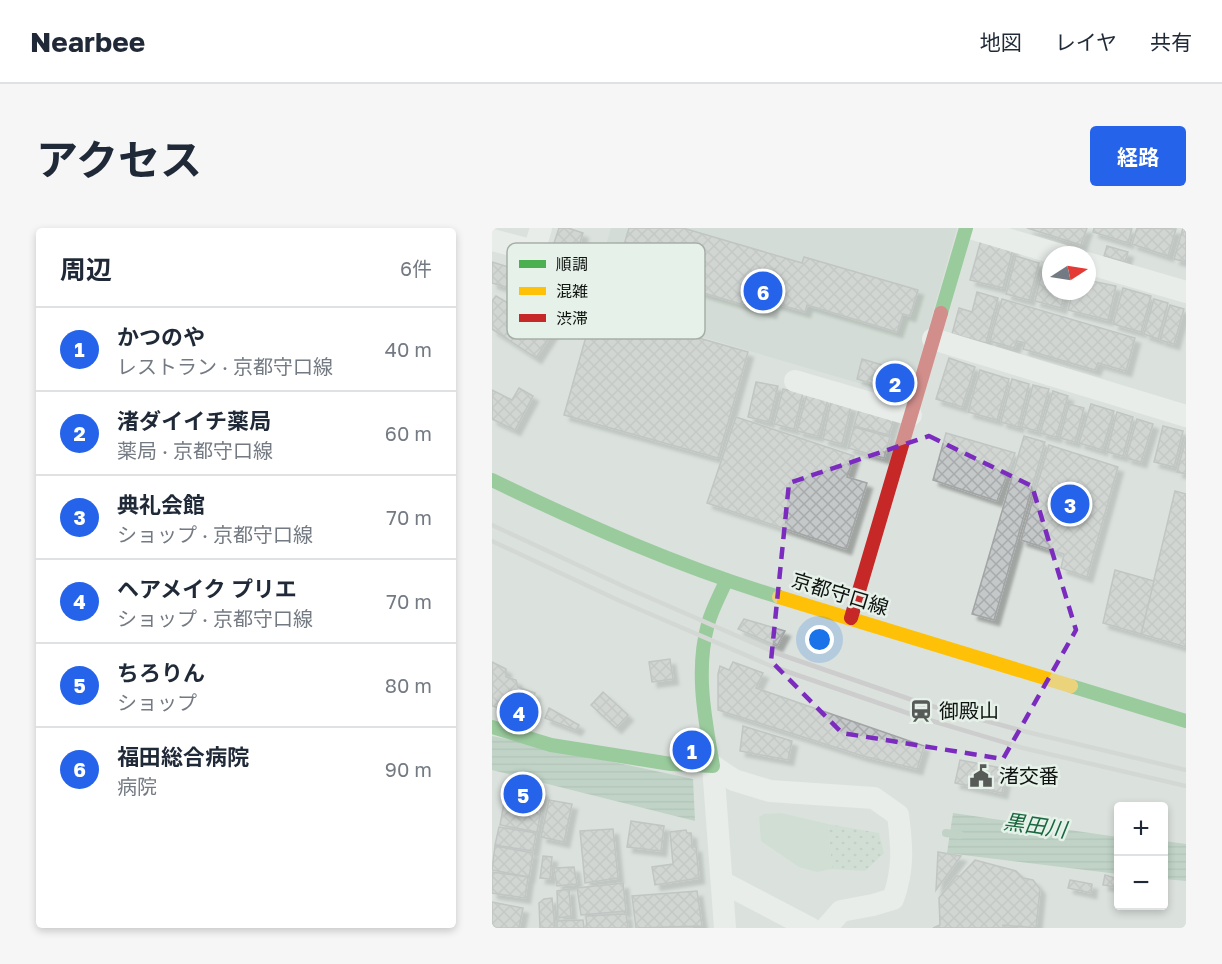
<!DOCTYPE html>
<html lang="ja">
<meta charset="utf-8">
<style>
:root{--surface:#fff;--page:#f6f6f7;--text:#1f2937;--muted:#747a83;--line:#e0e1e3;--accent:#2563eb}
body{margin:0;font-family:"Golos Text","Noto Sans JP",sans-serif;background:var(--page);color:var(--text)}
.controls{position:absolute;right:18px;bottom:18px;display:grid;overflow:hidden;border-radius:6px;box-shadow:0 3px 9px #0003}
.controls button{width:54px;height:54px;display:grid;place-items:center;padding:0;border:0;border-bottom:2px solid var(--line);background:var(--surface);color:var(--text);font:30px sans-serif}
.compass{position:absolute;left:550px;top:18px;width:54px;height:54px;border-radius:50%;background:var(--surface);box-shadow:0 3px 9px #0003;rotate:78deg}
.you{position:absolute;left:328px;top:412px;width:21px;height:21px;margin:-15px;border:4px solid #fff;border-radius:50%;background:#1a73e8;box-shadow:0 0 0 9px #1a73e833}
.badge{display:grid;place-items:center;width:39px;height:39px;border-radius:50%;background:var(--accent);color:#fff;font-size:20px;font-weight:700}
.pin{position:absolute;translate:-50% -50%;border:3px solid #fff;box-shadow:0 2px 6px #0006}
.list{margin:0;padding:0;list-style:none}
h2{display:flex;justify-content:space-between;align-items:center;height:78px;margin:0;padding:0 24px;font-size:26px}
h2 small{font-size:20px;font-weight:400;color:var(--muted)}
.list li{display:grid;grid-template-columns:39px 1fr auto;gap:18px;align-items:center;box-sizing:border-box;height:84px;padding:0 24px;border-top:2px solid var(--line)}
.list b{display:block;font-size:22px;white-space:nowrap}
.list p{margin:0;font-size:20px;white-space:nowrap;color:var(--muted)}
.list em{font-size:20px;font-style:normal;color:var(--muted)}
.map{position:relative;flex:none;width:694px;height:700px;overflow:hidden;border-radius:6px}
header{display:flex;align-items:center;gap:36px;box-sizing:border-box;height:84px;padding:0 30px;background:var(--surface);border-bottom:2px solid var(--line)}
header strong{font-size:28px}
nav{display:flex;gap:33px;margin-inline-start:auto;font-size:21px}
.intro{display:flex;align-items:center;justify-content:space-between;box-sizing:border-box;height:144px;padding:0 36px}
h1{margin:0;font-size:42px}
.button{padding:15px 27px;border-radius:6px;background:var(--accent);color:#fff;font-size:21px;font-weight:700}
main{display:flex;gap:36px;padding:0 36px}
aside{flex:1;background:var(--surface);border-radius:6px;box-shadow:0 3px 9px #0003}
.map>svg:first-child{display:block}
</style>
<header>
<strong>Nearbee</strong>
<nav><a>地図</a><a>レイヤ</a><a>共有</a></nav>
</header>
<div class="intro"><h1>アクセス</h1><a class="button">経路</a></div>
<main>
<aside>
<h2>周辺<small>6件</small></h2>
<ul class="list">
<li><span class="badge">1</span><div><b>かつのや</b><p>レストラン · 京都守口線</p></div><em>40 m</em></li>
<li><span class="badge">2</span><div><b>渚ダイイチ薬局</b><p>薬局 · 京都守口線</p></div><em>60 m</em></li>
<li><span class="badge">3</span><div><b>典礼会館</b><p>ショップ · 京都守口線</p></div><em>70 m</em></li>
<li><span class="badge">4</span><div><b>ヘアメイク プリエ</b><p>ショップ · 京都守口線</p></div><em>70 m</em></li>
<li><span class="badge">5</span><div><b>ちろりん</b><p>ショップ</p></div><em>80 m</em></li>
<li><span class="badge">6</span><div><b>福田総合病院</b><p>病院</p></div><em>90 m</em></li>
</ul>
</aside>
<div class="map">
<svg width="694" height="700" viewBox="0 0 694 700">
<defs>
<pattern id="grass-dots" width="8" height="8" patternUnits="userSpaceOnUse" patternTransform="scale(1.5)"><rect width="8" height="8" fill="#c3dacb"/><path d="M2 2h.1M6 6h.1" fill="none" stroke="#a6baad" stroke-width="1.8" stroke-linecap="round"/></pattern>
<pattern id="water-rules" width="6" height="5" patternUnits="userSpaceOnUse" patternTransform="scale(1.5)"><rect width="6" height="5" fill="#9fc2ab"/><path d="M0 2.5h6" fill="none" stroke="#88a692"/></pattern>
<pattern id="building-cross-hatch" width="8" height="8" patternUnits="userSpaceOnUse" patternTransform="scale(1.5)"><rect width="8" height="8" fill="#c5c8c8"/><path d="M0 0l8 8M0 8l8-8" fill="none" stroke="#a8abab"/></pattern>
<filter id="shadow"><feDropShadow dx="5.5" dy="5.5" stdDeviation="1.5" flood-color="#0004"/></filter>
</defs>
<rect width="100%" height="100%" fill="#dbe1dd"/>
<path fill="#cad6ce" d="M 119,0 L 465,0 L 419,161 L 404,166 L 97,76 Z"/>
<path fill="url(#grass-dots)" d="M 336,596 L 387,605 L 392,625 L 373,643 L 340,641 Z"/>
<path fill="#c3dacb" d="M 289,585 L 336,596 L 340,641 L 325,644 L 307,639 L 269,613 L 267,589 L 272,586 Z"/>
<g fill="url(#water-rules)">
<path d="M 0,508 L 201,551 L 203,593 L 0,542 Z"/>
<path d="M 461,585 L 626,609 L 626,646 L 455,625 Z"/>
<path d="M 672,613 L 694,616 L 694,653 L 672,651 Z"/>
</g>
<g fill="none" stroke-linecap="round" stroke-linejoin="round">
<path stroke="#9fc2ab" stroke-width="8" d="M 454,605 L 468,607"/>
</g>
<g fill="url(#building-cross-hatch)" stroke="#a2a4a5" stroke-width="1.5" filter="url(#shadow)">
<path d="M 67,0 L 76,0 L 91,5 L 82,34 L 58,27 Z"/>
<path d="M 137,0 L 191,0 L 310,35 L 312,29 L 426,62 L 418,88 L 411,86 L 405,104 L 315,77 L 313,84 L 282,75 L 279,85 L 205,63 L 198,86 L 118,63 Z"/>
<path d="M 535,0 L 595,0 L 589,17 Z"/>
<path d="M 602,0 L 640,0 L 636,15 L 601,4 Z"/>
<path d="M 645,0 L 684,1 L 676,28 L 640,16 Z"/>
<path d="M 691,0 L 694,0 L 694,34 L 682,31 Z"/>
<path d="M 489,12 L 521,21 L 511,60 L 478,52 Z"/>
<path d="M 615,18 L 636,24 L 633,34 L 612,28 Z"/>
<path d="M 524,28 L 547,35 L 537,72 L 514,66 Z"/>
<path d="M 0,34 L 23,41 L 17,60 L 0,55 Z"/>
<path d="M 551,40 L 559,42 L 559,63 L 573,63 L 569,80 L 543,73 Z"/>
<path d="M 595,52 L 624,58 L 616,92 L 576,82 L 581,63 L 595,63 Z"/>
<path d="M 631,60 L 659,68 L 649,104 L 621,96 Z"/>
<path d="M 485,64 L 506,70 L 494,115 L 460,106 L 467,80 L 480,84 Z"/>
<path d="M 4,68 L 62,102 L 44,130 L 0,101 L 0,73 Z"/>
<path d="M 510,71 L 643,110 L 634,143 L 606,135 L 603,142 L 531,121 L 533,115 L 525,113 L 522,120 L 498,113 Z"/>
<path d="M 662,71 L 676,75 L 666,111 L 652,106 Z"/>
<path d="M 678,77 L 692,81 L 682,116 L 668,112 Z"/>
<path d="M 102,80 L 256,124 L 226,230 L 72,187 Z"/>
<path d="M 457,130 L 483,139 L 470,179 L 444,171 Z"/>
<path d="M 370,131 L 411,143 L 405,163 L 365,151 Z"/>
<path d="M 488,142 L 517,151 L 505,192 L 476,184 Z"/>
<path d="M 520,151 L 537,156 L 526,199 L 509,194 Z"/>
<path d="M 264,154 L 286,158 L 277,194 L 256,189 Z"/>
<path d="M 541,157 L 557,161 L 545,203 L 530,199 Z"/>
<path d="M 27,160 L 41,168 L 23,202 L 0,191 L 0,162 L 20,172 Z"/>
<path d="M 291,161 L 311,165 L 302,201 L 282,196 Z"/>
<path d="M 561,163 L 576,168 L 564,209 L 548,205 Z"/>
<path d="M 315,166 L 336,171 L 326,208 L 305,203 Z"/>
<path d="M 339,174 L 359,178 L 350,216 L 331,211 Z"/>
<path d="M 577,176 L 592,180 L 583,214 L 568,210 Z"/>
<path d="M 599,176 L 622,183 L 610,222 L 587,215 Z"/>
<path d="M 368,178 L 403,187 L 397,207 L 362,198 Z"/>
<path d="M 625,184 L 641,189 L 631,228 L 615,224 Z"/>
<path d="M 244,189 L 362,228 L 355,249 L 375,255 L 354,321 L 215,275 Z"/>
<path d="M 645,191 L 661,196 L 649,234 L 634,230 Z"/>
<path d="M 671,198 L 691,203 L 682,239 L 662,234 Z"/>
<path d="M 362,199 L 398,209 L 392,230 L 356,220 Z"/>
<path d="M 454,205 L 523,225 L 505,273 L 441,252 Z"/>
<path d="M 532,208 L 553,214 L 502,392 L 480,386 Z"/>
<path d="M 694,210 L 694,246 L 685,244 Z"/>
<path d="M 557,217 L 626,239 L 595,349 L 569,340 L 572,326 L 529,312 Z"/>
<path d="M 683,263 L 694,266 L 694,419 L 649,406 Z"/>
<path d="M 623,342 L 662,353 L 649,406 L 611,395 Z"/>
<path d="M 252,391 L 293,403 L 285,418 L 246,401 Z"/>
<path d="M 178,431 L 181,451 L 160,454 L 157,434 Z"/>
<path d="M 0,434 L 14,441 L 14,449 L 24,452 L 26,459 L 43,465 L 37,489 L 0,478 Z"/>
<path d="M 241,434 L 271,445 L 264,460 L 432,518 L 425,541 L 371,528 L 226,482 L 226,446 L 228,438 L 237,442 Z"/>
<path d="M 111,464 L 136,487 L 124,500 L 99,477 Z"/>
<path d="M 57,480 L 87,497 L 84,502 L 53,490 Z"/>
<path d="M 251,498 L 300,513 L 296,532 L 248,523 Z"/>
<path d="M 468,532 L 515,541 L 510,565 L 463,555 Z"/>
<path d="M 16,559 L 51,564 L 48,580 L 13,575 Z"/>
<path d="M 57,572 L 80,576 L 72,614 L 49,609 Z"/>
<path d="M 12,575 L 49,582 L 45,604 L 8,597 Z"/>
<path d="M 139,593 L 172,598 L 169,623 L 135,619 Z"/>
<path d="M 7,599 L 44,605 L 41,623 L 3,617 Z"/>
<path d="M 121,601 L 126,650 L 93,655 L 88,603 Z"/>
<path d="M 194,602 L 195,605 L 199,605 L 200,619 L 204,619 L 207,650 L 163,657 L 160,639 L 181,636 L 178,604 Z"/>
<path d="M 3,618 L 41,625 L 37,649 L 0,642 Z"/>
<path d="M 446,624 L 469,628 L 444,662 Z"/>
<path d="M 51,628 L 60,629 L 58,651 L 48,650 Z"/>
<path d="M 483,632 L 524,643 L 531,650 L 541,652 L 548,661 L 544,700 L 511,697 L 511,700 L 441,700 L 448,697 L 447,670 L 464,648 L 468,648 Z"/>
<path d="M 82,639 L 85,656 L 65,658 L 62,640 Z"/>
<path d="M 0,644 L 36,649 L 33,670 L 0,665 Z"/>
<path d="M 613,647 L 623,650 L 624,659 L 611,657 Z"/>
<path d="M 578,652 L 600,656 L 599,665 L 576,660 Z"/>
<path d="M 131,655 L 134,683 L 89,687 L 85,660 Z"/>
<path d="M 77,661 L 79,688 L 66,690 L 65,663 Z"/>
<path d="M 205,663 L 210,698 L 144,700 L 140,668 Z"/>
<path d="M 60,670 L 63,700 L 48,700 L 47,675 L 52,671 Z"/>
<path d="M 0,674 L 31,680 L 27,700 L 0,700 Z"/>
<path d="M 134,686 L 136,700 L 95,700 L 94,688 Z"/>
<path d="M 91,692 L 92,700 L 65,700 L 65,693 Z"/>
</g>
<g fill="none" stroke-linecap="round" stroke-linejoin="round">
<g stroke="#fafafa" stroke-width="22">
<path d="M 478,0 L 569,27"/>
<path d="M 0,12 L 42,23 L 49,0"/>
<path d="M 595,35 L 694,64"/>
<path d="M 441,111 L 694,188"/>
<path d="M 303,153 L 419,187"/>
<path d="M 221,538 L 242,552 L 278,563 L 382,570 L 406,587 C 410,618 412,641 401,671 L 381,677 L 349,683 L 334,700"/>
<path d="M 221,538 L 233,700"/>
<path d="M 230,654 L 318,700"/>
</g>
<g stroke="#4caf50" stroke-width="14">
<path d="M 449,85 L 474,0"/>
<path d="M 0,252 C 93,297 188,339 287,369"/>
<path d="M 579,458 L 694,493"/>
<path d="M 0,499 L 59,517 L 179,536 L 221,538 C 213,491 203,443 216,396 C 220,381 228,367 234,353"/>
</g>
<path stroke="#ffc107" stroke-width="14" d="M 287,369 L 579,458"/>
<path stroke="#c62828" stroke-width="14" d="M 359,390 L 449,85"/>
<g stroke="#cccdcc" stroke-width="4.5">
<path d="M 0,297 L 133,359 L 284,425 L 432,476 L 535,504 L 694,542"/>
<path d="M 0,313 L 128,373 L 279,438 L 427,489 L 531,520 L 694,558"/>
</g>
</g>
<path d="M0 0H694V700H0ZM 437,208 L 540,258 L 584,402 L 511,531 L 350,505 L 279,433 L 297,255 Z" fill="#dbe1dd" fill-opacity=".55" fill-rule="evenodd"/>
<path fill="none" stroke="#7b2cbf" stroke-width="4.5" stroke-dasharray="12 8" stroke-linejoin="round" d="M 437,208 L 540,258 L 584,402 L 511,531 L 350,505 L 279,433 L 297,255 Z"/>
<defs>
<g id="station-bare" transform="scale(1.8)"><path d="M-3-6H3Q5-6 5-4V2Q5 4 3 4L4.5 6H3L1.5 4h-3L-3 6H-4.5L-3 4Q-5 4-5 2V-4Q-5-6-3-6ZM-3.5-4v3h7v-3ZM-3.5 1v1.5H-2V1ZM2 1v1.5H3.5V1Z" fill="#565b58" stroke="#e6f1e9" stroke-width="2.5" paint-order="stroke"/></g>
<g id="civic-bare" transform="scale(1.8)"><path d="M-.6-6.5H3V-4.5H.6V-3L4-1V1h2V6H-6V1h2V-1L-.6-3ZM-1.2 2.5V6h2.4V2.5Z" fill="#565b58" stroke="#e6f1e9" stroke-width="2.5" paint-order="stroke"/></g>
</defs>
<g fill-rule="evenodd">
<use href="#station-bare" x="429" y="483"/>
<use href="#civic-bare" x="489" y="548"/>
</g>
<g text-anchor="middle" stroke-width="5" stroke-linejoin="round" paint-order="stroke">
<g font-size="20" fill="#0f1310" stroke="#e6f1e9">
<text transform="translate(348 366) rotate(17)" y="7">京都守口線</text>
</g>
<g font-size="20" fill="#0f1310" stroke="#e6f1e9" text-anchor="start">
<text x="447" y="490">御殿山</text>
<text x="507" y="555">渚交番</text>
</g>
<g font-size="21" font-style="italic" fill="#1a6840" stroke="#e6f1e9">
<text transform="translate(543 598) rotate(8)" y="7">黒田川</text>
</g>
</g>
<rect x="15" y="15" width="198" height="96" rx="9" fill="#e6f1e9" stroke="#a6aea8" stroke-width="1.5"/>
<rect x="27" y="32" width="27" height="8" fill="#4caf50"/>
<rect x="27" y="59" width="27" height="8" fill="#ffc107"/>
<rect x="27" y="86" width="27" height="8" fill="#c62828"/>
<g font-size="16" fill="#0f1310">
<text x="64" y="42">順調</text>
<text x="64" y="69">混雑</text>
<text x="64" y="96">渋滞</text>
</g>
</svg>
<div class="controls">
<button>+</button>
<button>−</button>
</div>
<svg class="compass" viewBox="-18 -18 36 36"><path d="M0-13l5 13h-10z" fill="#e53935"/><path d="M0 13l5-13h-10z" fill="#747a83"/></svg>
<div class="you"></div>
<div class="pin badge" style="left:200px;top:522px">1</div>
<div class="pin badge" style="left:403px;top:155px">2</div>
<div class="pin badge" style="left:578px;top:276px">3</div>
<div class="pin badge" style="left:27px;top:484px">4</div>
<div class="pin badge" style="left:31px;top:566px">5</div>
<div class="pin badge" style="left:271px;top:63px">6</div>
</div>
</main>
